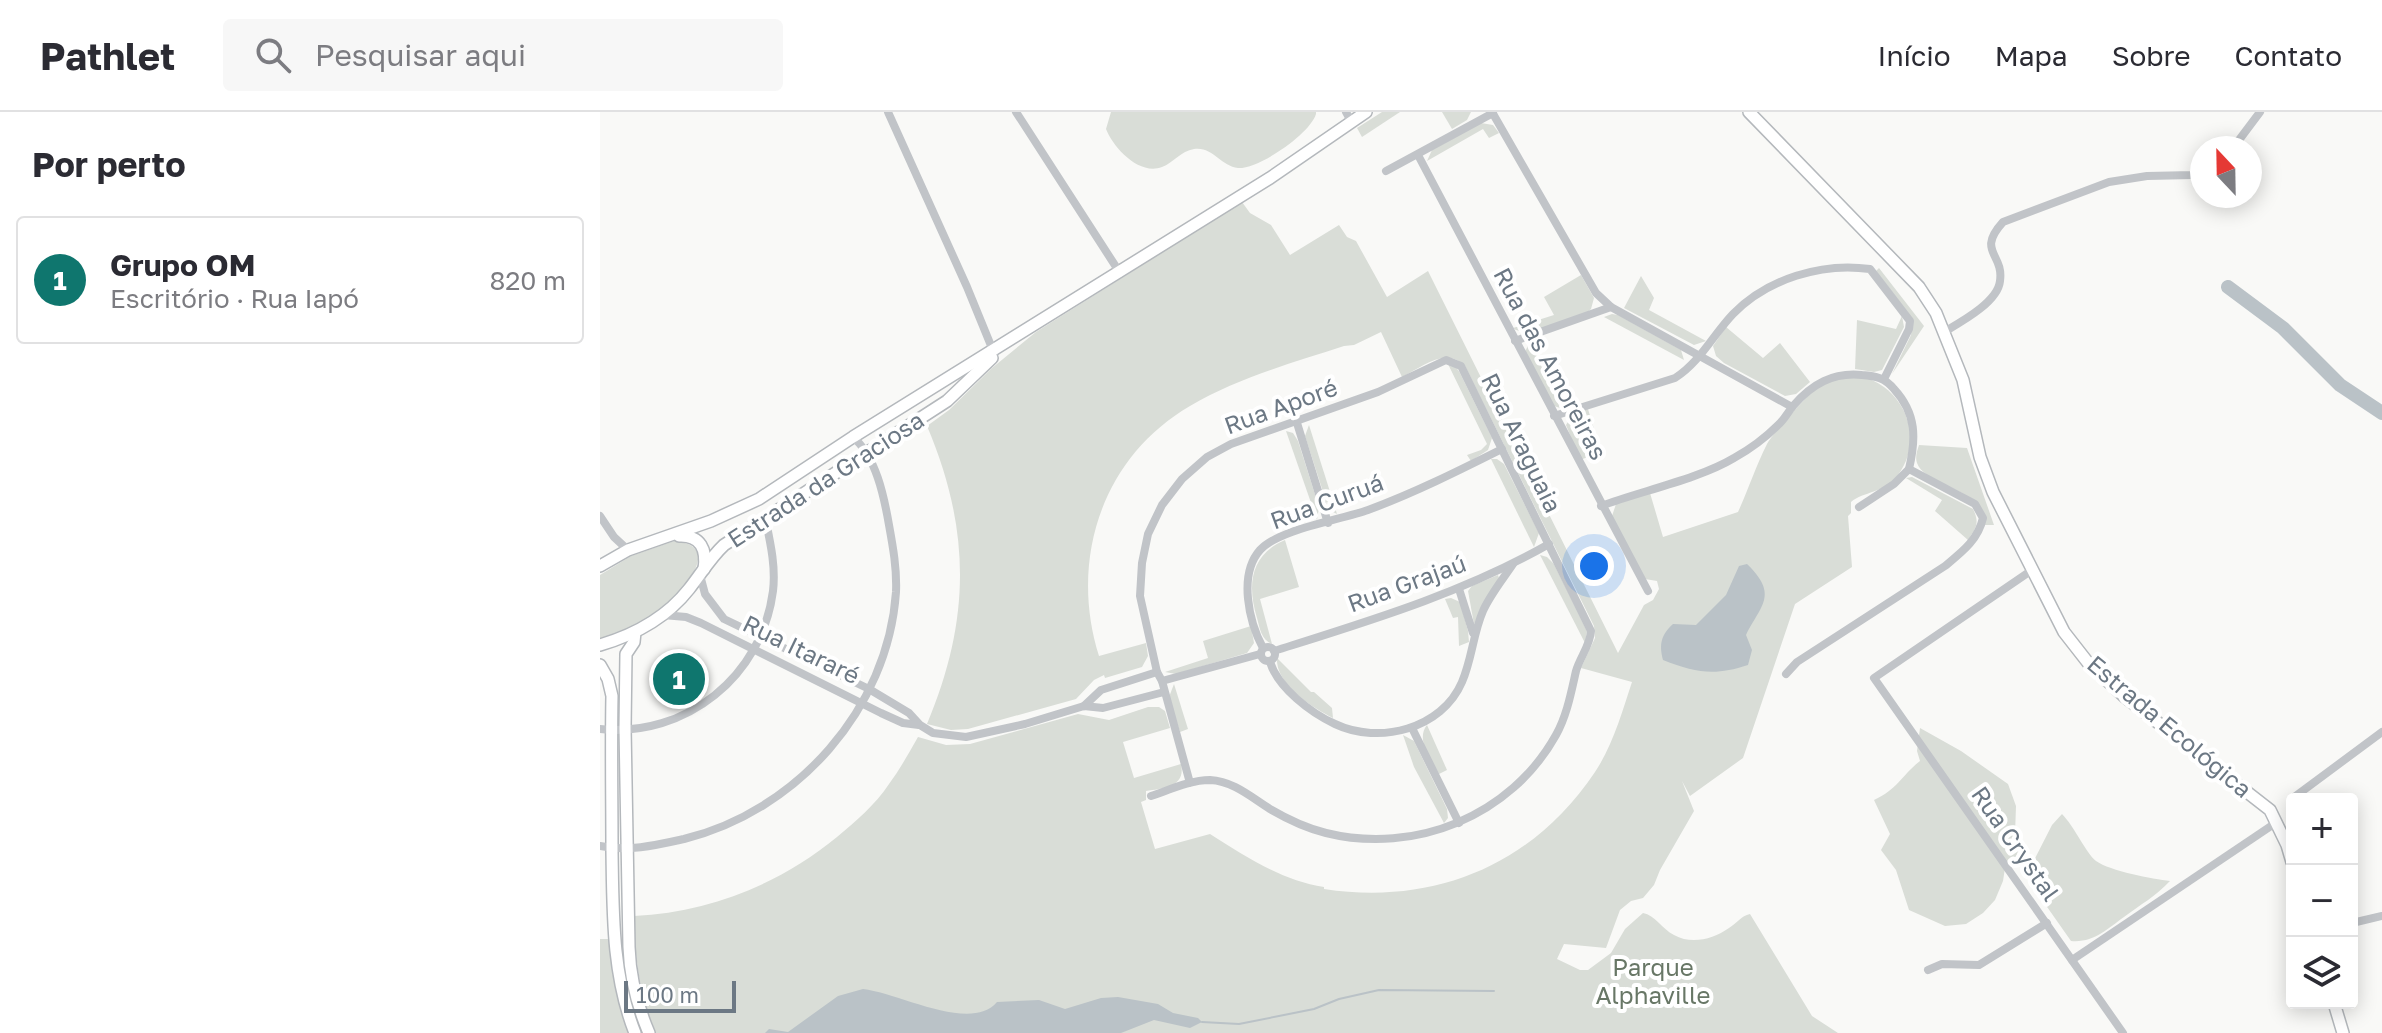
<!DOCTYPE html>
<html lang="pt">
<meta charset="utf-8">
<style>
:root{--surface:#fff;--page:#f7f7f7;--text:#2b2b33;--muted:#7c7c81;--line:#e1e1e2;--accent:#0f766e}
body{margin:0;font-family:"Golos Text",sans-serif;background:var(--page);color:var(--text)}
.controls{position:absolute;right:24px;bottom:24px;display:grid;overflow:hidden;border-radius:8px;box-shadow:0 4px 20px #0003}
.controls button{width:72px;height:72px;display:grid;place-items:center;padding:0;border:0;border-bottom:2px solid var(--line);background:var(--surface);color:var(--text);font:40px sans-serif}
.compass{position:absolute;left:1590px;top:24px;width:72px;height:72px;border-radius:50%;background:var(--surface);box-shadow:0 4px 20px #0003;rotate:338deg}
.scale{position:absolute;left:24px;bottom:20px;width:112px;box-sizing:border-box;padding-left:8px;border:4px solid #6c7884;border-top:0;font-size:22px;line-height:28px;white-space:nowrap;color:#6c7884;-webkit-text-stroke:6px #fff;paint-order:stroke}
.you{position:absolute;left:994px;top:454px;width:28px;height:28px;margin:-20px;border:6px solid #fff;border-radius:50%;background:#1a73e8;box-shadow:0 0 0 12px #1a73e833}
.badge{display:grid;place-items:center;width:52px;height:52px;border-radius:50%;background:var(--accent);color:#fff;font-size:26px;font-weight:700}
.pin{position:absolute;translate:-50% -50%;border:4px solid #fff;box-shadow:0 2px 8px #0006}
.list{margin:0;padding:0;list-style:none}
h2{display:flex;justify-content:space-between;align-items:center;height:104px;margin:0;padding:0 32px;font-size:34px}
h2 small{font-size:26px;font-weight:400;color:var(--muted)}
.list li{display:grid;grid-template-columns:52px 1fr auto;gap:24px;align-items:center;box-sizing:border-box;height:128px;margin:0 16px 16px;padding:0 16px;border:2px solid var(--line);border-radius:8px}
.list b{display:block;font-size:30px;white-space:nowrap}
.list p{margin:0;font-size:26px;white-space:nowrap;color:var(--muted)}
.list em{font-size:26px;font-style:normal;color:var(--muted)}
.icon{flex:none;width:44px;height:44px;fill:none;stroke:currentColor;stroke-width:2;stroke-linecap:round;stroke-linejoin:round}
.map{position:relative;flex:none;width:1782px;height:921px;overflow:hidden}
header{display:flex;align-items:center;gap:48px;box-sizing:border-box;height:112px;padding:0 40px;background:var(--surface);border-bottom:2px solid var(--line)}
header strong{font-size:38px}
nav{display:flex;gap:44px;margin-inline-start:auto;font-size:28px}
.search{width:560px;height:72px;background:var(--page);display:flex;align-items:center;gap:20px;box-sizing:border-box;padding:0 28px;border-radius:8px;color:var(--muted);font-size:30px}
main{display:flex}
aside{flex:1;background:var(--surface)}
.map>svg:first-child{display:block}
</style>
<header>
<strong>Pathlet</strong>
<div class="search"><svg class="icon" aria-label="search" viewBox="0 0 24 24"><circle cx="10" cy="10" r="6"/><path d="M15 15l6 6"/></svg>Pesquisar aqui</div>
<nav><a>Início</a><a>Mapa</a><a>Sobre</a><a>Contato</a></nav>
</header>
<main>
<aside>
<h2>Por perto<small></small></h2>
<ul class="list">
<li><span class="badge">1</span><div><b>Grupo OM</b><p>Escritório · Rua Iapó</p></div><em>820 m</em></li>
</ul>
</aside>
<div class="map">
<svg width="1782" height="921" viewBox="0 0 1782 921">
<rect width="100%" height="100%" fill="#f9f9f7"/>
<g fill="#d9ddd7">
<path d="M 511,0 L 716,0 L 716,2 C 710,22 659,57 638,56 C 621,54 612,34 594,37 C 581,39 573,51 562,55 C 539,64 513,35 506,17 Z"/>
<path d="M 782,0 L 800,0 L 762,25 L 757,16 Z"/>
<path d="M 842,0 L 871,0 L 867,8 L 852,17 Z"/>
<path d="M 881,11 L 893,13 L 899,21 L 889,26 L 883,17 L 827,49 L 832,38 Z"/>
<path d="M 642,90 L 650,101 L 671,113 L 690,143 L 739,113 L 747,125 L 756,129 L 787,185 L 828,159 L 1018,541 L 1044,493 L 1053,488 L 1059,477 L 1057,469 L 1045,467 L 1012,404 L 1016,392 L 1050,381 L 1063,425 L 1138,400 C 1148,378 1156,354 1167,332 C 1172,322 1210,280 1221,273 C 1276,238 1337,310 1298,363 C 1283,382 1264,379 1251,390 L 1251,401 L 1248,404 L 1252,455 L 1195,492 L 1143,646 L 1090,684 L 1082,669 L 1094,699 L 1060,758 L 1054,773 L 1043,786 L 1031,789 L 1020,798 L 1006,836 L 964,832 L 957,847 L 980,858 L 988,858 L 1011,841 L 1025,817 L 1043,801 C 1055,803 1062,817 1074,823 C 1092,833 1113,827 1129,816 C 1137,811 1141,804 1150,802 L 1212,904 L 1238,921 L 56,921 C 39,882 35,846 34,804 C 110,800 178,773 237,725 C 256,709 275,693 289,672 C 300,657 309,641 318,625 L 346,633 L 370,632 L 478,602 L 509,608 L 548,595 L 559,595 L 565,599 L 570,616 L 523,630 L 534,666 L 581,652 C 586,675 564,676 546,679 L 546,688 L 541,690 L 555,737 L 610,722 C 645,744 682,769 724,775 L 724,777 C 834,794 933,753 995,660 C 1013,633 1022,600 1032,570 L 981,556 L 995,526 L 994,514 L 865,254 C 846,234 822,255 802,265 L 781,220 L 754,233 L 744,234 C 692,251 637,266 590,294 C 501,346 469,449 499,544 L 546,531 L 548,544 L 542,555 L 505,566 L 504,563 L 494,568 L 476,587 L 368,617 L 351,618 L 327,612 C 371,507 371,418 327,314 L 349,298 L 392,256 L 436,220 Z"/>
<path d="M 1279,156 L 1324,214 L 1292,262 L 1311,223 L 1312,206 L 1276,159 Z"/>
<path d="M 981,163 L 994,186 L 991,197 L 987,201 C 970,207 927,228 913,216 L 954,203 L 944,185 Z"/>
<path d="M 1041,164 L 1054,186 L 1049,198 L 1106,229 L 1094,233 L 1024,196 Z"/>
<path d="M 1012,202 L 1018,203 L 1081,238 L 1084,248 L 1004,205 Z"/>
<path d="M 1302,204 L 1304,215 L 1282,258 L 1274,260 L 1255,257 L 1257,208 L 1296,217 Z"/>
<path d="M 1126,215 L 1163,246 L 1180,231 L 1210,270 L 1196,282 L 1185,284 L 1124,251 L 1116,244 L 1113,234 Z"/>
<path d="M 930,229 L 960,296 L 954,294 L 925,240 Z"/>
<path d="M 848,252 L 856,255 L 860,261 L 892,326 L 888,338 L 871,349 L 867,343 L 881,338 L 887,332 Z"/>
<path d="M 988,297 L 1001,340 L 980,348 L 966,313 L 972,303 Z"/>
<path d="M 709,313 L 737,402 L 729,398 L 727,392 L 705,324 Z"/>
<path d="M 686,319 L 693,321 L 698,329 L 719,395 L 717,408 Z"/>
<path d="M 1319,333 L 1367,336 L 1394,413 L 1385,413 C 1385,376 1324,373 1317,351 C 1315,345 1317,339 1319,333 Z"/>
<path d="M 891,347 L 897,347 L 904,352 L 939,421 L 934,435 Z"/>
<path d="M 1312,365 L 1373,397 C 1380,411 1376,416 1368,428 L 1335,399 L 1342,388 L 1306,366 Z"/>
<path d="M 685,428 L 699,475 L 660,487 L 672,532 C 661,527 660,517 657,506 C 647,473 650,443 685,428 Z"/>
<path d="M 74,429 C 133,434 68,495 47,507 C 32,516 16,522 0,528 L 0,463 L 31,444 Z"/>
<path d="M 940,443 L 947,445 L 954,452 L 987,519 L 985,531 Z"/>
<path d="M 898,463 L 899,466 L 874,512 L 868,479 L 872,474 Z"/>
<path d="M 851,486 L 860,490 L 868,519 L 869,530 L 859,534 L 858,505 L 853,506 L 845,487 Z"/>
<path d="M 651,514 L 654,531 L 647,541 L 576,562 L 565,560 L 608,546 L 603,529 Z"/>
<path d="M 677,546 L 711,580 L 714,580 L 732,596 L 733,606 C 713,596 675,572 677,546 Z"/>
<path d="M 574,572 L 588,617 L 580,620 L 569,585 Z"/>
<path d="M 827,613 L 847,658 L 839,662 C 832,648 815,628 827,613 Z"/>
<path d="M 1320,616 L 1361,639 L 1408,672 L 1416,694 L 1415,723 L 1418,739 L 1416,745 L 1405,756 L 1403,769 L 1395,788 L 1383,801 L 1366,812 L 1345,814 L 1309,798 L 1296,758 L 1281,738 L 1290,722 L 1274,688 C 1297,678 1302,663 1320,649 L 1317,639 Z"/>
<path d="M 803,623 L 814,629 L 847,697 L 848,706 L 844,711 L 814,655 Z"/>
<path d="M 1462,702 C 1474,714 1486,741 1496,749 C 1510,759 1553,767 1570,769 C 1555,785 1541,792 1524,805 C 1507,817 1494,831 1471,829 L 1431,772 L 1427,762 L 1452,713 Z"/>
<path d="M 0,827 L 10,827 L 12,860 L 28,921 L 0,921 Z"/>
</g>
<g fill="#bac2c7">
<path d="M 1147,452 C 1179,483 1161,493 1146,523 L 1152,538 L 1148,553 C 1115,564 1096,561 1063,548 C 1059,532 1061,523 1073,512 L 1096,513 L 1126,483 L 1139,454 Z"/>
<path d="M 263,877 C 299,881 371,921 397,890 L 439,888 L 465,897 L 501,886 L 518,885 L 558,892 L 573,901 L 598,906 L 602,910 L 590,916 L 554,908 L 521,921 L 165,921 L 169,917 L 188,920 L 238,884 Z"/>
</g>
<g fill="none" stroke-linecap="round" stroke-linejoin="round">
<path stroke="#bac2c7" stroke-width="2" d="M 602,910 L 639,912 L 714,897 L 739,887 L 779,878 L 894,879"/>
<path stroke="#bac2c7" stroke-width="14" d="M 1628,175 L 1683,216 L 1740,273 L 1782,301"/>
<g stroke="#b4b8bc" stroke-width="14">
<g id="secondary">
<path d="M 1149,0 L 1319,175 L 1336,201 L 1363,268 L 1380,345 L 1393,380 L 1464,520 L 1489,552 L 1525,585 L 1670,698 L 1687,733 L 1692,750"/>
<path d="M 79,424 C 101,423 107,438 104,457"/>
<path d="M 0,454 L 28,438 L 111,409 L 159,387 L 253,325 L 670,66 L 766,0"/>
<path d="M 35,520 L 34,530 L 26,542 L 25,616 L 29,835 C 30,866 37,893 49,921"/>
<path d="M 0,533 C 34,523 67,505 89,477 C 101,462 110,446 124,433 L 347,289 L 392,246"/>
<path d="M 0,553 L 8,567 L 12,584 C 11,636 12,687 12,739 C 13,801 12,863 35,921"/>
<path d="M 1734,891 L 1743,921"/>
</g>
</g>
<g stroke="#c1c4c8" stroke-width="8">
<path d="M 288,0 L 367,175 L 394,241"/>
<path d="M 416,0 L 520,161"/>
<path d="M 746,0 L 752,11"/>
<path d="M 892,0 L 996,181 L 1011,195 L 1192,295"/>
<path d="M 1633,36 L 1660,0"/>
<path d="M 818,43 L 1048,479"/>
<path d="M 786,59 L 893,1"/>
<path d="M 1344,220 C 1361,210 1398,190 1400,169 C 1404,141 1376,140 1403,110 L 1509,70 L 1547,64 L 1593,63 L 1602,60"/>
<path d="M 915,229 L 1011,195"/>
<path d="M 954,304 L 1075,266 C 1100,250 1113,223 1133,202 C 1167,167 1222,150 1270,157 L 1310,209 L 1309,217 L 1284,267"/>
<path d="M 697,311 L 728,411"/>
<path d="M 1001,394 C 1041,379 1099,367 1134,346 C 1150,337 1165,326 1178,313 C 1184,308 1188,300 1193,294 C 1212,272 1233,260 1262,263 C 1276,264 1285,266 1294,277 C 1317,302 1316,327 1309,357 L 1375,392 L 1383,406 C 1378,428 1362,440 1345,454 L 1197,550 L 1186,562"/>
<path d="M 1259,395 L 1294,372 L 1309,357"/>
<path d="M 0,404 L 14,425 L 28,438"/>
<path d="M 1432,458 L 1274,566 L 1523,921"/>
<path d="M 100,463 L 105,482 L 124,507 L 269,577 L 309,601 L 320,613 L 333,621 L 366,625 L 425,612 L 484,594 L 503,596 L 564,580"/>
<path d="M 859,477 L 873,521"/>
<path d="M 63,503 L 86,505 L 101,511 L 281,601 L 303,611 L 319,613"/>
<circle cx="668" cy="542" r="7"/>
<path d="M 663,536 C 649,510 638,463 660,438 C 679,417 740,408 768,398 C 814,381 858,359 902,337"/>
<path d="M 674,539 C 769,509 863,481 949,432"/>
<path d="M 670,550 C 678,576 711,601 735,612 C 779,633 842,617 862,570 C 872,547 873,522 883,499 C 890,483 903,467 913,452"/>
<path d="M 562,569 L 660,542"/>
<path d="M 484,594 L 501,578 L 557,560"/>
<path d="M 812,616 L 859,711"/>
<path d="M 0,617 C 86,626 162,564 173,479 C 176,454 170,429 165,405"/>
<path d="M 551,684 C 569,678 590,668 610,668 C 633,669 651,685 670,697 C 687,707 706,716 726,721 C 815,743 911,704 956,623 C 967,603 971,581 976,559 C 980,545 990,534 991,519 L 861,254 L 846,248 L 778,280 L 631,332 L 607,345 L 582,367 L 562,393 L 548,422 L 542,451 L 540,484 L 557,560 L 562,569 L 590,671"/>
<path d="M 1693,686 L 1782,620"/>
<path d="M 0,734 C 28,740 57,733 84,727 C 197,699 288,597 296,480 C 297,457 293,435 289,413 C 284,384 276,345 253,325"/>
<path d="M 1752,811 L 1782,804"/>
<path d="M 1472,848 L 1677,710"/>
<path d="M 1328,858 L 1342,852 L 1379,853 L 1447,811"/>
</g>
<use href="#secondary" stroke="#fff" stroke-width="11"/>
</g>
<g text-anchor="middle" stroke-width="8" stroke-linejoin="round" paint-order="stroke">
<g font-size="24" fill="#6c7884" stroke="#fff">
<text transform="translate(950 252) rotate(62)" y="8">Rua das Amoreiras</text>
<text transform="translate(681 295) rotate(-20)" y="8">Rua Aporé</text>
<text transform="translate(921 331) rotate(64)" y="8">Rua Araguaia</text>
<text transform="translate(226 368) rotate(-33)" y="8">Estrada da Graciosa</text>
<text transform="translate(727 390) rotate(-20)" y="8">Rua Curuá</text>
<text transform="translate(807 472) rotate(-20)" y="8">Rua Grajaú</text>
<text transform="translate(201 538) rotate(26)" y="8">Rua Itararé</text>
<text transform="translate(1569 615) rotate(40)" y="8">Estrada Ecológica</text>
<text transform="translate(1415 732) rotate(55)" y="8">Rua Crystal</text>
</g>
<g font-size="24" fill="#687766" stroke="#fff">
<text x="1053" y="864">Parque<tspan x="1053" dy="28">Alphaville</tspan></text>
</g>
</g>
</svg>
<div class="controls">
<button>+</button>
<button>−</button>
<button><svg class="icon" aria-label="layers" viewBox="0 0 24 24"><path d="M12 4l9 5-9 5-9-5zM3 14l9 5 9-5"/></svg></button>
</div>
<svg class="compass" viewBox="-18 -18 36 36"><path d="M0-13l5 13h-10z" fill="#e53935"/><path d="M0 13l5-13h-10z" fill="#7c7c81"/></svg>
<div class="scale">100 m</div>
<div class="you"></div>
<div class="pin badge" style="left:79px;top:567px">1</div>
</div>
</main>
